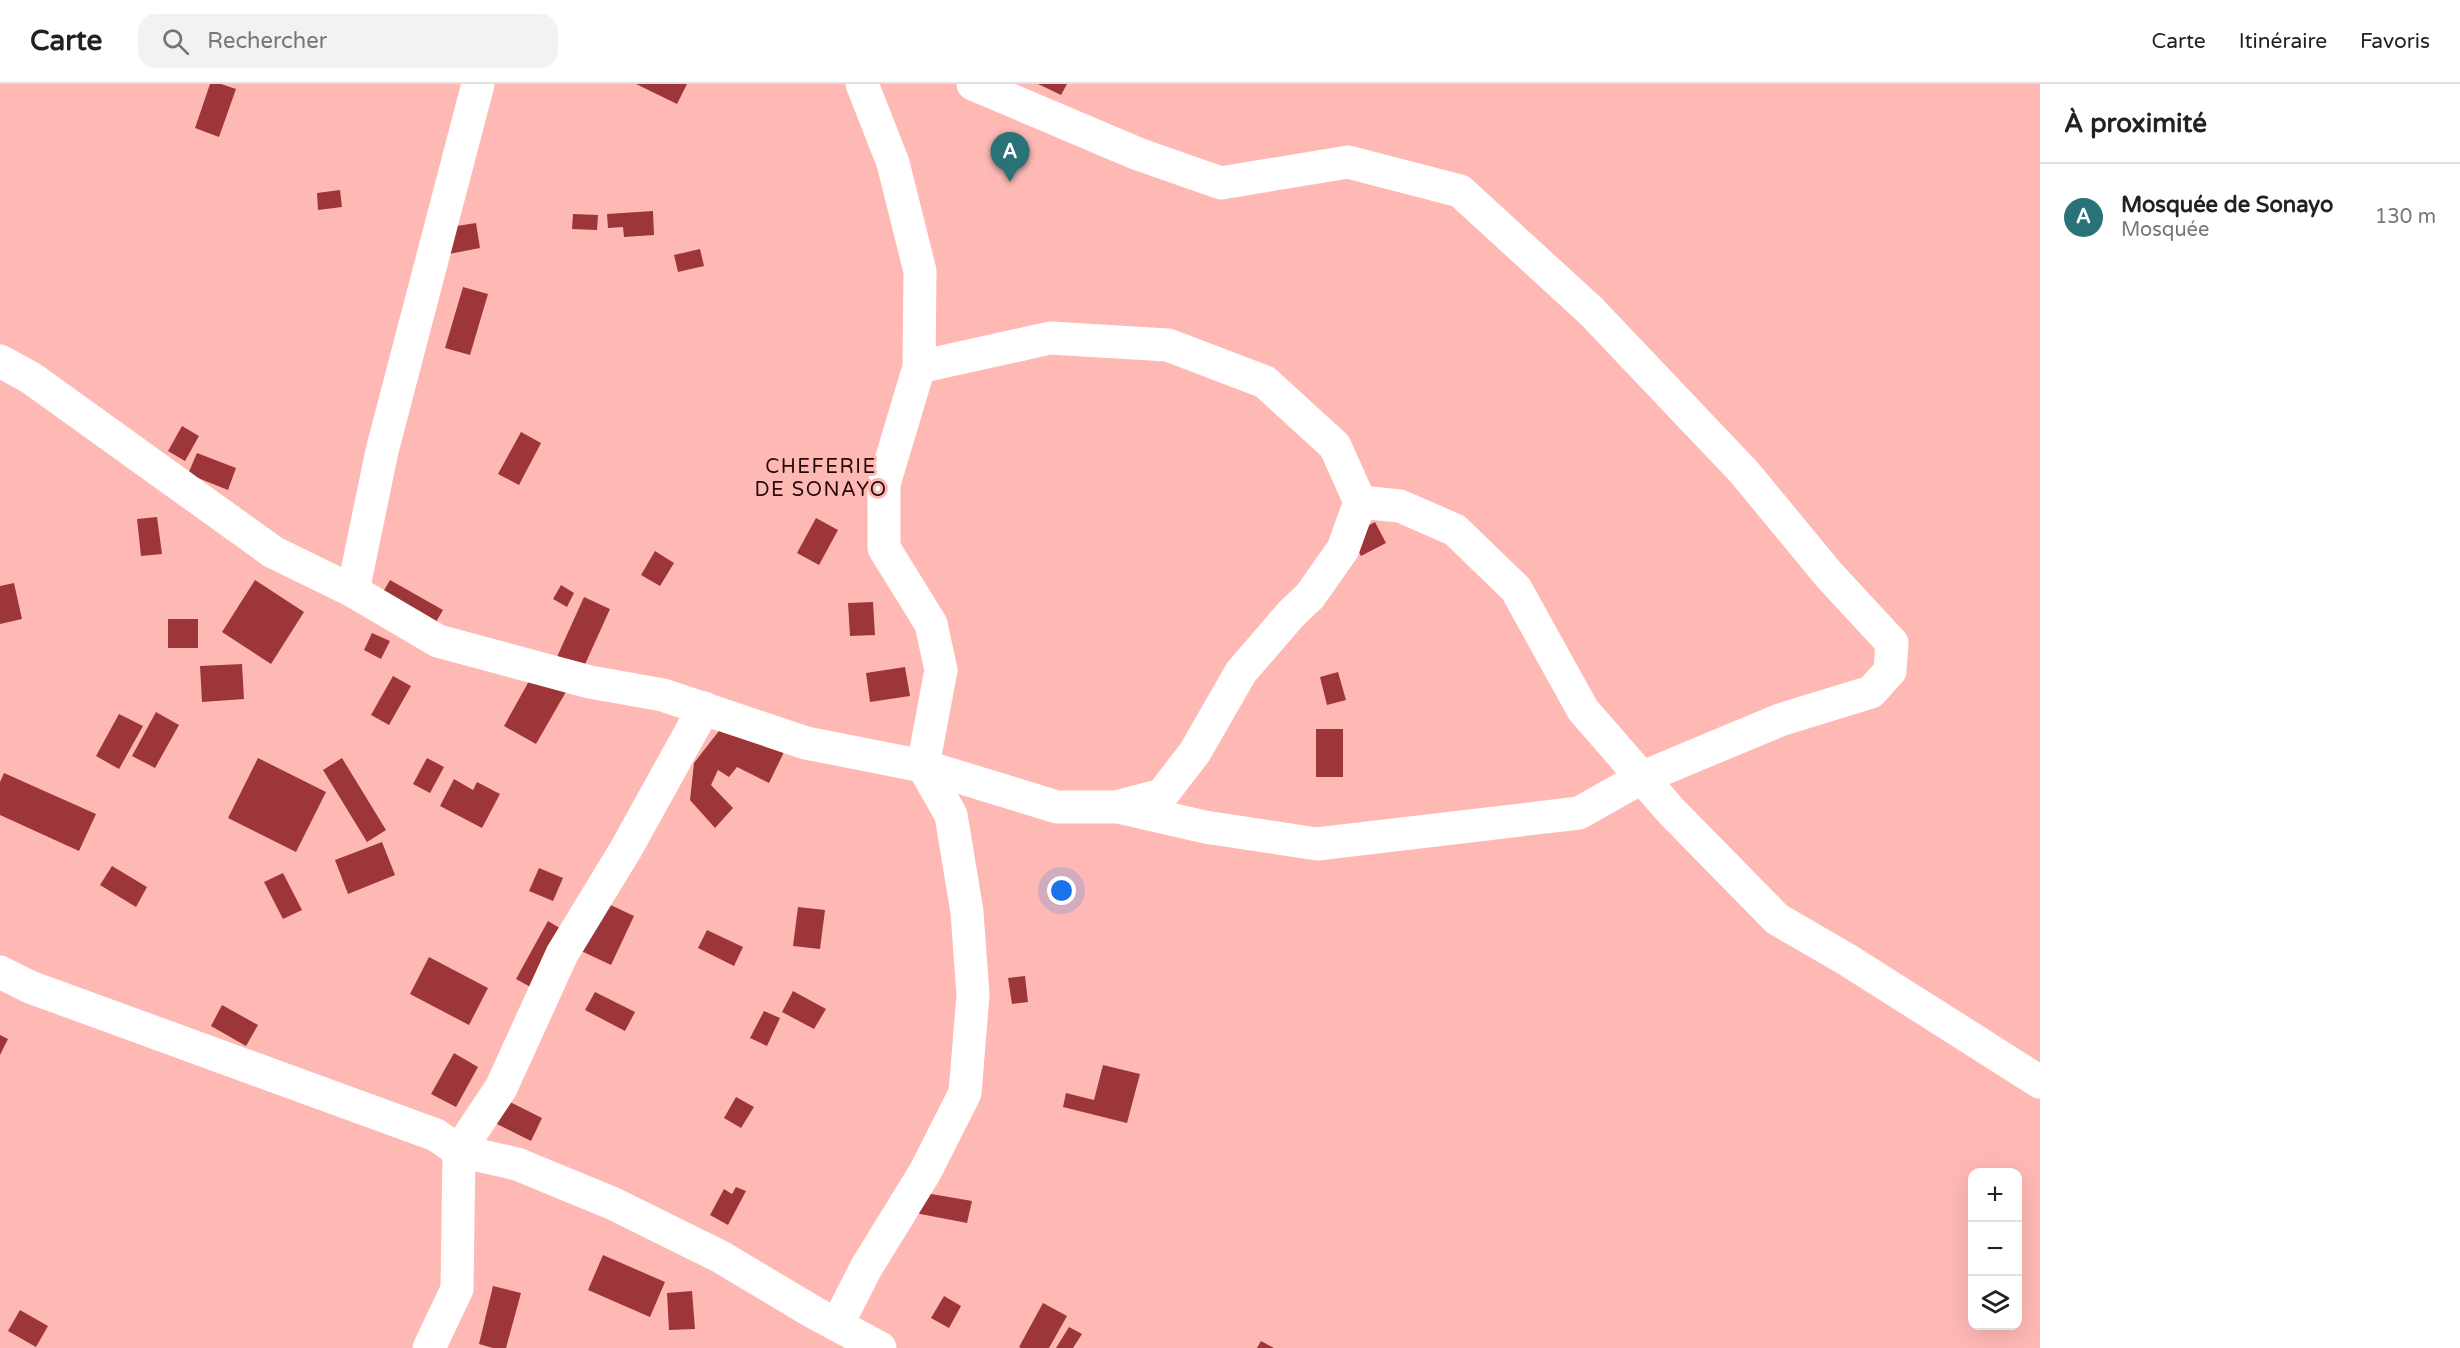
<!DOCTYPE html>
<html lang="fr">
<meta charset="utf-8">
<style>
:root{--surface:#fff;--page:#f2f2f2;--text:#222;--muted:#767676;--line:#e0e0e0;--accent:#287278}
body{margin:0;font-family:"Varela Round",sans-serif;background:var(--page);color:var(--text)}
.controls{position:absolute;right:18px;bottom:18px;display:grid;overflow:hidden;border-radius:12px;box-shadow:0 6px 24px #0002}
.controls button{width:54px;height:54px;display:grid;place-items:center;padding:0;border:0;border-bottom:2px solid var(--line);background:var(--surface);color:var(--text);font:30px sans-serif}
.you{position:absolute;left:1062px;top:807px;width:21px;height:21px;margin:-15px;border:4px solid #fff;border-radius:50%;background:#1a73e8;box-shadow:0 0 0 9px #1a73e833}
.badge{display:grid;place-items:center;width:39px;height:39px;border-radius:50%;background:var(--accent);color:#fff;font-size:20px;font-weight:700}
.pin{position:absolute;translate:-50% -50px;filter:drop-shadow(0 2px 3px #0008)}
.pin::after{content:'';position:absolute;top:32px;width:21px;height:18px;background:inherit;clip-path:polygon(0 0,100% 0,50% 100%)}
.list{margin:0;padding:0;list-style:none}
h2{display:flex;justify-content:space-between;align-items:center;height:78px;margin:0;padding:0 24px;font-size:26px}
h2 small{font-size:20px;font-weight:400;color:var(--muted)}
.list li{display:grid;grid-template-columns:39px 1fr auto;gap:18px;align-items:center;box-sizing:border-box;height:108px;padding:0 24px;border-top:2px solid var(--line)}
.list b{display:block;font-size:22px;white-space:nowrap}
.list p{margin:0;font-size:20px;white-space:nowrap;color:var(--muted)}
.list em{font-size:20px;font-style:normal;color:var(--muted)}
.icon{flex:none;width:33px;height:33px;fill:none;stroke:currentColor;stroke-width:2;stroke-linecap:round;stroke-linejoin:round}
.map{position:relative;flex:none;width:2040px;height:1264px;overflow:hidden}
header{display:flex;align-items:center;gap:36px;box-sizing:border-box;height:84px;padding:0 30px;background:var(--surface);border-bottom:2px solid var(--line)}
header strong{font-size:28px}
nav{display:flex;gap:33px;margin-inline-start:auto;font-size:21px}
.search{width:420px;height:54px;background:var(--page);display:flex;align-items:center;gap:15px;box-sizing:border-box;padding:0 21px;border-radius:18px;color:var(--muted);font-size:22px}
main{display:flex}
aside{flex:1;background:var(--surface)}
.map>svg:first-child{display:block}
</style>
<header>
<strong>Carte</strong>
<div class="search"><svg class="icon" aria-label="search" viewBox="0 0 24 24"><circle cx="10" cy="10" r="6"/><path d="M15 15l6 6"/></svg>Rechercher</div>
<nav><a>Carte</a><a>Itinéraire</a><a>Favoris</a></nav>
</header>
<main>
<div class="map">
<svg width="2040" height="1264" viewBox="0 0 2040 1264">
<rect width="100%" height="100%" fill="#ffb9b5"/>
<g fill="#9d3638">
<path d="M 210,0 L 221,0 L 236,5 L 219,53 L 195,44 Z"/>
<path d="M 636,0 L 687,0 L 677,20 Z"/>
<path d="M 1038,0 L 1067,0 L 1061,11 Z"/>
<path d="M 340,106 L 342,123 L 318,126 L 317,109 Z"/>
<path d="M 653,127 L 654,151 L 624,153 L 623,143 L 608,144 L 607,130 Z"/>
<path d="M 573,130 L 598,131 L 597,146 L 572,145 Z"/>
<path d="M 476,139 L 480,164 L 449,170 L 444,144 Z"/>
<path d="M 700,165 L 704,182 L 678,188 L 674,171 Z"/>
<path d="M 463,203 L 488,210 L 470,271 L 445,264 Z"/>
<path d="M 182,342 L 199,352 L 185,377 L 168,367 Z"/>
<path d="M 521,348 L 541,359 L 519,401 L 498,390 Z"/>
<path d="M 197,369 L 236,384 L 228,406 L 188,390 Z"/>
<path d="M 157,433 L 162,470 L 141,472 L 137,435 Z"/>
<path d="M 816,434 L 838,446 L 819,481 L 797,469 Z"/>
<path d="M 1375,438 L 1386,459 L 1361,472 L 1350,451 Z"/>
<path d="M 655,467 L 674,479 L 660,502 L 641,491 Z"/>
<path d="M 255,496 L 304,528 L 271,580 L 222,548 Z"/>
<path d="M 390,496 L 443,526 L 429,550 L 376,520 Z"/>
<path d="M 14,499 L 22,535 L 0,540 L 0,502 Z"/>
<path d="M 561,501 L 574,509 L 567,523 L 553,515 Z"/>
<path d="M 584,513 L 610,525 L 582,587 L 556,575 Z"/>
<path d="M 873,518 L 875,551 L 850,552 L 848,519 Z"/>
<rect x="168" y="535" width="30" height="29"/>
<path d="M 372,549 L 390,557 L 381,575 L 364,566 Z"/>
<path d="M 242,580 L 244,615 L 202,618 L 200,582 Z"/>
<path d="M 905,583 L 910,612 L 870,618 L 866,589 Z"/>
<path d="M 534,588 L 567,606 L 536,660 L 504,642 Z"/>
<path d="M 1338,588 L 1346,616 L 1327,621 L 1320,593 Z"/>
<path d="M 393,592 L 411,602 L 389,641 L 371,631 Z"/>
<path d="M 156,628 L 179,641 L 155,684 L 132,672 Z"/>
<path d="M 119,630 L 143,642 L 119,685 L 96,672 Z"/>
<path d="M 722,643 L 786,664 L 769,699 L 737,683 L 729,693 L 718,686 L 711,701 L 733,724 L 715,744 L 690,716 L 694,679 Z"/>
<rect x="1316" y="645" width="27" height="48"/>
<path d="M 258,674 L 326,708 L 296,768 L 228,734 Z"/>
<path d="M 342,674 L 386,746 L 367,758 L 323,686 Z"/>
<path d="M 427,674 L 444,683 L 430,709 L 413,700 Z"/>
<path d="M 4,689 L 96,730 L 79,767 L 0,731 L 0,698 Z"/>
<path d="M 454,695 L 473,706 L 477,698 L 500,710 L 482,744 L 440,722 Z"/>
<path d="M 382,758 L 395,791 L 348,810 L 335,776 Z"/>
<path d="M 112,782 L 147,803 L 136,823 L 100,801 Z"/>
<path d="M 539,784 L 563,794 L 553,817 L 529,807 Z"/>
<path d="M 283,789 L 302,826 L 283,835 L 264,798 Z"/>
<path d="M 600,816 L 634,832 L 611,881 L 577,865 Z"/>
<path d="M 798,823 L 825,826 L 820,865 L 793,862 Z"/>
<path d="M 548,837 L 568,849 L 536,906 L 516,895 Z"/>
<path d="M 707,846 L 743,863 L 734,882 L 698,864 Z"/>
<path d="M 429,873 L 488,904 L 469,941 L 410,910 Z"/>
<path d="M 1025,892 L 1028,918 L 1012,920 L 1008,894 Z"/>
<path d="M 793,907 L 826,925 L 814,945 L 782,928 Z"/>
<path d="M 595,908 L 635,928 L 625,947 L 585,926 Z"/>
<path d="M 222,921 L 258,941 L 246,962 L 211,942 Z"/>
<path d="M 764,927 L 780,934 L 767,962 L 750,954 Z"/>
<path d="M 0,951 L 8,955 L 0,971 Z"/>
<path d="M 454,969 L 478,983 L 456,1023 L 431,1010 Z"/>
<path d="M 1103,981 L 1140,990 L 1127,1039 L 1063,1023 L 1066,1009 L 1094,1016 Z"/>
<path d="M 500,1013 L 542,1034 L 531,1057 L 489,1036 Z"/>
<path d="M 736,1013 L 754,1023 L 741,1044 L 724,1034 Z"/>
<path d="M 736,1103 L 746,1107 L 728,1141 L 710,1131 L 724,1105 L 732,1110 Z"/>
<path d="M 914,1107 L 972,1117 L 967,1139 L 910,1128 Z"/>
<path d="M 603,1171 L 665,1198 L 650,1233 L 588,1206 Z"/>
<path d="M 493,1202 L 521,1209 L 506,1264 L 493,1264 L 479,1260 Z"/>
<path d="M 692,1207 L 695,1245 L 669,1246 L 667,1209 Z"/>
<path d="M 944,1212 L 961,1222 L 949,1244 L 931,1234 Z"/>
<path d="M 1043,1219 L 1067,1232 L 1049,1264 L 1021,1264 L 1019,1263 Z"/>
<path d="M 20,1226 L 48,1242 L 36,1263 L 8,1247 Z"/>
<path d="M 1069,1243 L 1082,1250 L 1073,1264 L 1056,1264 Z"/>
<path d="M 1261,1257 L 1274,1264 L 1257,1264 Z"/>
</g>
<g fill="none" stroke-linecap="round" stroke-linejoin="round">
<g stroke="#fff" stroke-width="33">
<path d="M 0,277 L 31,294 L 273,468 L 353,507 L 438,557 L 590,598 L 663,611 L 806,659 L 923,682 L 1057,723 L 1118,723 L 1205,743 L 1317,760 L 1579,729 L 1641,694 L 1780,636 L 1871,608 L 1890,587 L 1892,559 L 1829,491 L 1744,388 L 1591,227 L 1460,107 L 1348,78 L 1221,99 L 1138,70 L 973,0"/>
<path d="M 919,283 L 1050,254 L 1168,261 L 1265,298 L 1335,362 L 1360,418 L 1343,465 L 1310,512 L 1291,530 L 1241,588 L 1195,668 L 1162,711 L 1120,722"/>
<path d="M 1360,418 L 1400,422 L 1455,446 L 1516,505 L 1583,626 L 1671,727 L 1777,835 L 1846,875 L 2040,998"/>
<path d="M 353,507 L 382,367 L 478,0"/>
<path d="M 0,888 L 30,903 L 436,1051 L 459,1067 L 517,1080 L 614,1120 L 721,1173 L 813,1228 L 880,1264"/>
<path d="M 837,1241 L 866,1184 L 925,1088 L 965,1009 L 973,911 L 967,828 L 951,731 L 923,682 L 941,586 L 931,540 L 884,464 L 884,400 L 919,283 L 920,187 L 893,79 L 862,0"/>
<path d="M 429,1264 L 457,1205 L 459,1067 L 501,1004 L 562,870 L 626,765 L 704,624"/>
</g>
</g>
<g text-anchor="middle" stroke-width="6" stroke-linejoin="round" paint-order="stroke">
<g font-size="20" letter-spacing="1.5" fill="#260808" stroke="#ffb9b5">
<text x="821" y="389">CHEFERIE<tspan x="821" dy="23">DE SONAYO</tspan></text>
</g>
</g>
</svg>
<div class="controls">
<button>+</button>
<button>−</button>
<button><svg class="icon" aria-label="layers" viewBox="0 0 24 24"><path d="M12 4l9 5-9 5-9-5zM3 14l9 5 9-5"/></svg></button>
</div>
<div class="you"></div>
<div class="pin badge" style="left:1010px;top:98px">A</div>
</div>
<aside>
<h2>À proximité<small></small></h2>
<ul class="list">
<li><span class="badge">A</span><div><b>Mosquée de Sonayo</b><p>Mosquée</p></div><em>130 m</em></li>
</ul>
</aside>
</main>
